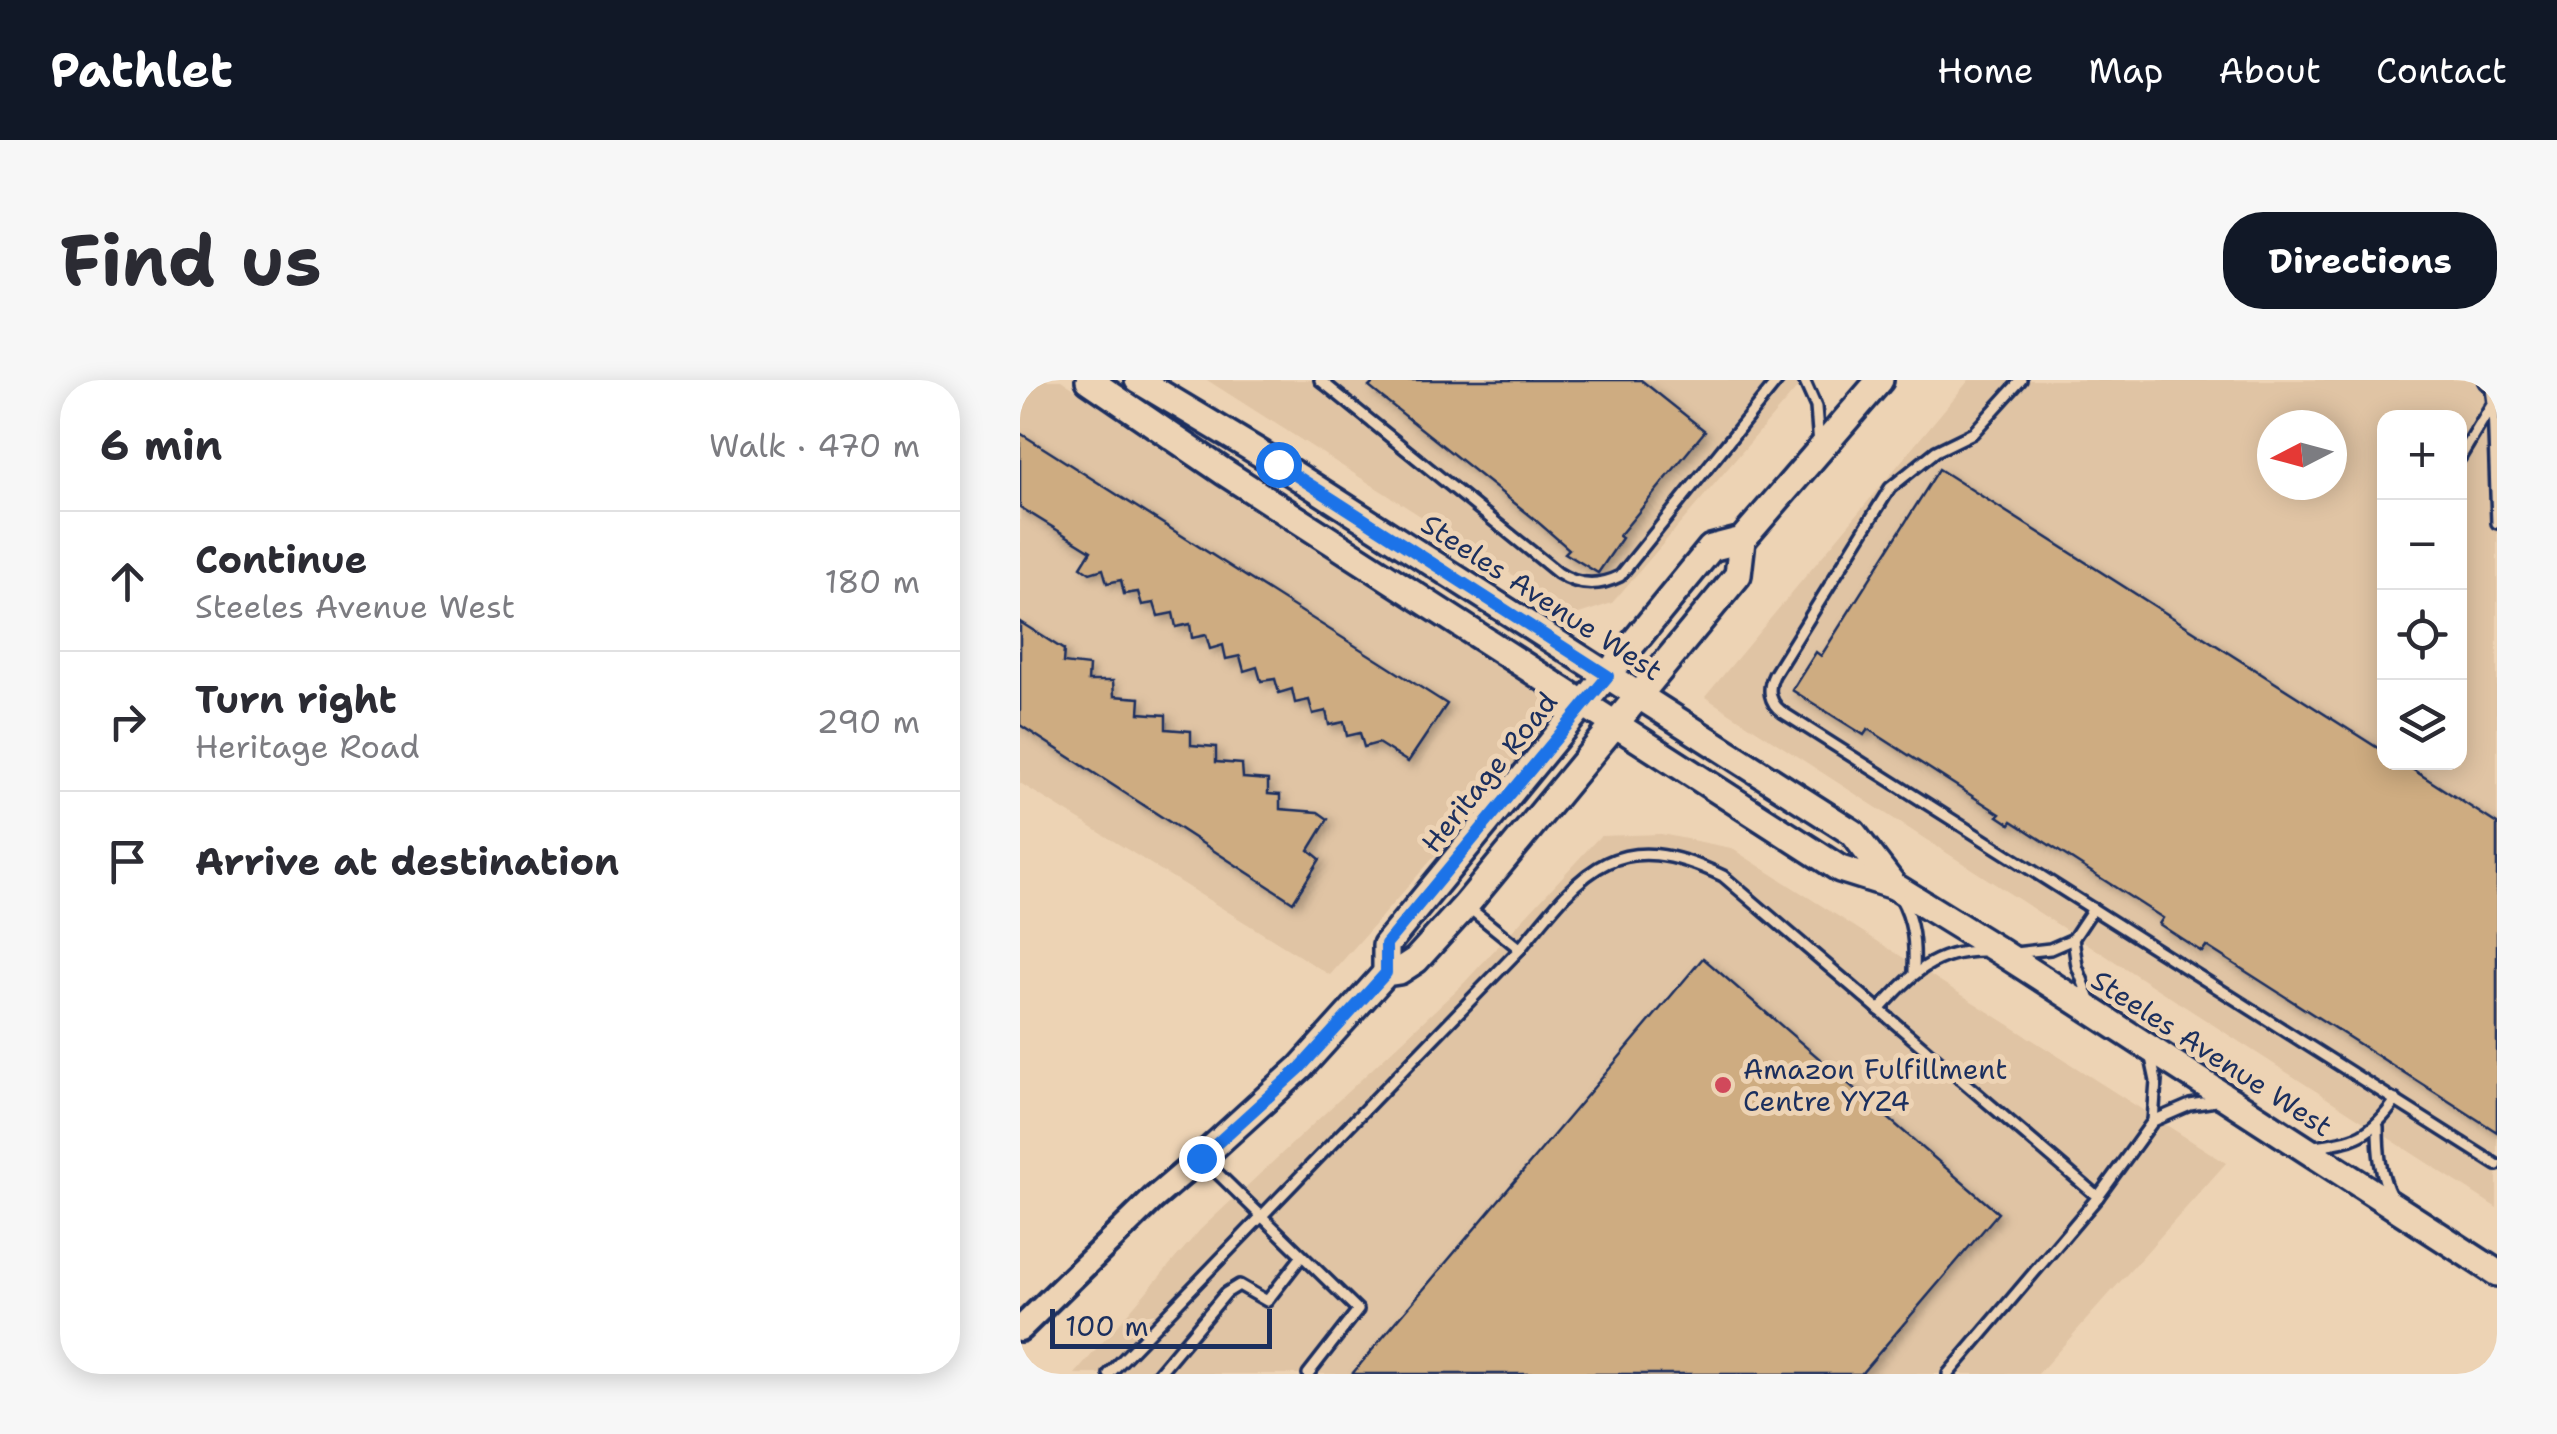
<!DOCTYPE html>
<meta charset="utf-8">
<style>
:root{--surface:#fff;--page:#f7f7f7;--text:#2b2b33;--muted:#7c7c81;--line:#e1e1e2;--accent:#111827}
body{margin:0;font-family:"Shantell Sans",sans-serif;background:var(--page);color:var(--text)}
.controls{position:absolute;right:30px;top:30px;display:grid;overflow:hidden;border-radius:20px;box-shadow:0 5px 25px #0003}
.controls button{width:90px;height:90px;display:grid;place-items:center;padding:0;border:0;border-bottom:2px solid var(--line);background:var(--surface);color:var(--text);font:50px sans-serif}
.compass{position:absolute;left:1237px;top:30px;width:90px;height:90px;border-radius:50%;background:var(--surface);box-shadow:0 5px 25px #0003;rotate:264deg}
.scale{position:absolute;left:30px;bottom:25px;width:222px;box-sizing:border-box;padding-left:10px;border:5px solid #1b2f5e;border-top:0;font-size:28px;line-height:35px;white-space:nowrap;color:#1b2f5e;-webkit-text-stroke:8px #edd3b4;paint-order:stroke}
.stop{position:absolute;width:30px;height:30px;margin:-22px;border:8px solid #1a73e8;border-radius:50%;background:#fff}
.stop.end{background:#1a73e8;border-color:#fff;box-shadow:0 2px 10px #0008}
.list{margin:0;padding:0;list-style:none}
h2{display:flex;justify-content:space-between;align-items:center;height:130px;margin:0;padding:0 40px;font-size:42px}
h2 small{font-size:32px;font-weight:400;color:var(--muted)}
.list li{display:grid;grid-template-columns:65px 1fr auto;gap:30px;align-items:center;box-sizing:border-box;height:140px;padding:0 40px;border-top:2px solid var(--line)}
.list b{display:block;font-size:38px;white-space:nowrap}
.list p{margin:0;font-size:32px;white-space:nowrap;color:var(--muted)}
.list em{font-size:32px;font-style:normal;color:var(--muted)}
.icon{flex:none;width:55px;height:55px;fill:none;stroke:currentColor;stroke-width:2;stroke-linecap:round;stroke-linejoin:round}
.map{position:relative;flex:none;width:1477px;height:994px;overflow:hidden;border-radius:40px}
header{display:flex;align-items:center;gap:60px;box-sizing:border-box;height:140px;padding:0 50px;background:var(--accent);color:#fff}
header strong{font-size:48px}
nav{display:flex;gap:55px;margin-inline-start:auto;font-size:35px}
.intro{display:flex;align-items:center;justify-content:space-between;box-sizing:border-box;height:240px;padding:0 60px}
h1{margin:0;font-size:70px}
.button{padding:25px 45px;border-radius:40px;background:var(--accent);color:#fff;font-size:35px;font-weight:700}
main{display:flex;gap:60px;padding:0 60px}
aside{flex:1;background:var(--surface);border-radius:40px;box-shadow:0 5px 25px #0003}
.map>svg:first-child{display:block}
</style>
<header>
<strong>Pathlet</strong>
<nav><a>Home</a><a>Map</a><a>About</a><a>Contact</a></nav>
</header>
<div class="intro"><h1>Find us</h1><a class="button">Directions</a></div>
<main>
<aside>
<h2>6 min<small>Walk · 470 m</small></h2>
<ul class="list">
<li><svg class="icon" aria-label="ahead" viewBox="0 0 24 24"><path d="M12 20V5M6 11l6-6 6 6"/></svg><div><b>Continue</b><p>Steeles Avenue West</p></div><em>180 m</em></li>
<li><svg class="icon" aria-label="right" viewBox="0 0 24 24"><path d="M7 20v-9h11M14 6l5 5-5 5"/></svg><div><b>Turn right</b><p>Heritage Road</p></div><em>290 m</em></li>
<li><svg class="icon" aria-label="arrive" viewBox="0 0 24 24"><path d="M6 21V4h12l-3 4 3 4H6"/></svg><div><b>Arrive at destination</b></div></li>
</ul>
</aside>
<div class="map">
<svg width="1477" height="994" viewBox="0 0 1477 994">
<defs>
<filter id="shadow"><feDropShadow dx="4.5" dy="4.5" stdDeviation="5" flood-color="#0004"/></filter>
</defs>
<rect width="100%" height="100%" fill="#edd3b4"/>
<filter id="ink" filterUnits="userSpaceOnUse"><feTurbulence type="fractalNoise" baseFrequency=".01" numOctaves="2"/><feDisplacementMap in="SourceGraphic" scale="20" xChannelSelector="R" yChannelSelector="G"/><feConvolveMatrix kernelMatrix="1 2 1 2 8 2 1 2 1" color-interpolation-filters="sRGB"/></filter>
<g filter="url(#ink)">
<g fill="#e0c4a4" fill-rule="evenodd">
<path d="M 0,0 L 41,0 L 188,100 L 515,308 L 526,321 L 528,338 L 524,352 L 310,595 L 0,403 Z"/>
<path d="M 187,0 L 784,0 L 592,223 L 556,235 Z"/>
<path d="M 949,0 L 1477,0 L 1477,828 L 685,317 ZM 1364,38 L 1440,38 L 1440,382 L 1364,382 ZM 1252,45 L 1312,45 L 1312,105 L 1252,105 Z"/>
<path d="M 641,454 L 711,468 L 1206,783 L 1018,994 L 55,994 L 180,850 L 444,603 L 580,456 Z"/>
</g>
<g fill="#ceac81" stroke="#1b2f5e" stroke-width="2.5" filter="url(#shadow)">
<path d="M 356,0 L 621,0 L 685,51 L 599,156 L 602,158 L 578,193 L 545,173 L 549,169 L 512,137 L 349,7 Z"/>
<path d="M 0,53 L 427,324 L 388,382 L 358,363 L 344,367 L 340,353 L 327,356 L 324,342 L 309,345 L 306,331 L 293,334 L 289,320 L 275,323 L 272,309 L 259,313 L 255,299 L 241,301 L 237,287 L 224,291 L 220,276 L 206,279 L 203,265 L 190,269 L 186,255 L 172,258 L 170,244 L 156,247 L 153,233 L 138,236 L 134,223 L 122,225 L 118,212 L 104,214 L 101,200 L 87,203 L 83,189 L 70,193 L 61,187 L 71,171 L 0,127 Z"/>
<path d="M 919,89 L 1364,372 L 1364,382 L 1381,382 L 1477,444 L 1477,752 L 1186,566 L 1182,572 L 1139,544 L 1143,538 L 992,441 L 990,444 L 978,436 L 980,434 L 848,349 L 844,355 L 772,310 L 796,272 L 801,276 Z"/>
<path d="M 0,242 L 44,270 L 43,283 L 69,286 L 68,301 L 93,301 L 94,316 L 120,318 L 119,333 L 146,335 L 146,349 L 171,351 L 171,365 L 196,367 L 196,382 L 222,384 L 223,398 L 248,400 L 248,414 L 260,415 L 260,429 L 298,432 L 308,439 L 289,470 L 300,479 L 273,522 L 0,345 Z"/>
<path d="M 683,578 L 978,833 L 841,994 L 332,994 Z"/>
</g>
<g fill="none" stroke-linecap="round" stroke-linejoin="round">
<g stroke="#1b2f5e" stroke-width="16">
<g id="service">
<path d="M 300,0 L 538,193 C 558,206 578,207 600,196 L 758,0"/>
<path d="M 784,0 L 796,27 L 799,65"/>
<path d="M 1001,0 L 953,53 L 916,71 L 870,108 L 754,295 C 747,309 749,322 762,332 L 1477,785"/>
<path d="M 1473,23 L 1477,143"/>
<path d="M 1440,78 L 1473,23 L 1470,1"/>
<path d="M 880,517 C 894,542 895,564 894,592"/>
<path d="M 448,527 L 500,569"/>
<path d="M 1053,559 L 1057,586 L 1070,620"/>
<path d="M 995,573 L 1030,569 L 1053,559 L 1073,529"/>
<path d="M 859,630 C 891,595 914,570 965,571"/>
<path d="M 1133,741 L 1170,725 L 1202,720"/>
<path d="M 1358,747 C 1358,772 1360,794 1371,816"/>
<path d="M 1292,766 C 1335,762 1351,756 1376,720"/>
<path d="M 183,779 L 338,930 L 288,994"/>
<path d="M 1078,817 L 1133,741 L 1136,701 L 1130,673"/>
<path d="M 89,994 L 500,569 C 564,489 597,445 703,496 L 1078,817 L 928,994"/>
<path d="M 138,994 L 206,913 L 219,905 L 247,921 L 282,876"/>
</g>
</g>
<g stroke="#1b2f5e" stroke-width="25">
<path id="minor" d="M 1468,0 L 1477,1"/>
</g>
<g stroke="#1b2f5e" stroke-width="30">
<path id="tertiary" d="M 0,949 L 133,819 L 181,778"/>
</g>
<g stroke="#1b2f5e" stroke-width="32">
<g id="secondary">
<path d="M 69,0 L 204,92 L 820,489 L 874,506 L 981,572 L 1477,893"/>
<path d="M 118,0 L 258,84 L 833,453 L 874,506"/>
<path d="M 366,593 L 366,565 L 691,168 L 722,160 L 860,0"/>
<path d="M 181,778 L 280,688 L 366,593 L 379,591 L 396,580 L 446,525 L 718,195 L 722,160"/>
</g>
</g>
<use href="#service" stroke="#edd3b4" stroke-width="9"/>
<use href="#minor" stroke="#edd3b4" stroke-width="18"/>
<use href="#tertiary" stroke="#edd3b4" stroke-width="22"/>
<use href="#secondary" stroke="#edd3b4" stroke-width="25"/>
</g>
</g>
<g fill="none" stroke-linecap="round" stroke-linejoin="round" filter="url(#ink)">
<path stroke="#1a73e8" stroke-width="12" d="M 181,778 L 280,688 L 366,593 L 366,564 L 588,296 L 258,84"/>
</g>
<circle fill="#d1495b" stroke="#edd3b4" stroke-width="4" cx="703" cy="705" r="10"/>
<g text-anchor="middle" stroke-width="10" stroke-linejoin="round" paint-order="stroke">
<g font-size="28" fill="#1b2f5e" stroke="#edd3b4">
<text transform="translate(522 217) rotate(33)" y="10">Steeles Avenue West</text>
<text transform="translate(469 392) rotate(-51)" y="10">Heritage Road</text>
<text transform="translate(1192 673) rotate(33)" y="10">Steeles Avenue West</text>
</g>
<g font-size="28" fill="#1b2f5e" stroke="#edd3b4" text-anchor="start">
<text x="723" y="699">Amazon Fulfillment<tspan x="723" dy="32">Centre YYZ4</tspan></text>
</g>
</g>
</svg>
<div class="controls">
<button>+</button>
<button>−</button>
<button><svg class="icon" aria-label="locate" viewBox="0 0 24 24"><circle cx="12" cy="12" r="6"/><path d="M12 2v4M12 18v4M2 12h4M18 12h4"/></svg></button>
<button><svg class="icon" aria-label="layers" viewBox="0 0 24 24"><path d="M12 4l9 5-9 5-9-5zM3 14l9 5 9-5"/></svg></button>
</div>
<svg class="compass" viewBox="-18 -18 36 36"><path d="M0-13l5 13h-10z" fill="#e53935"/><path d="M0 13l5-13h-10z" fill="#7c7c81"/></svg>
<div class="scale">100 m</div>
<div class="stop" style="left:258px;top:84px"></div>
<div class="stop end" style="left:181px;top:778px"></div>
</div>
</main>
